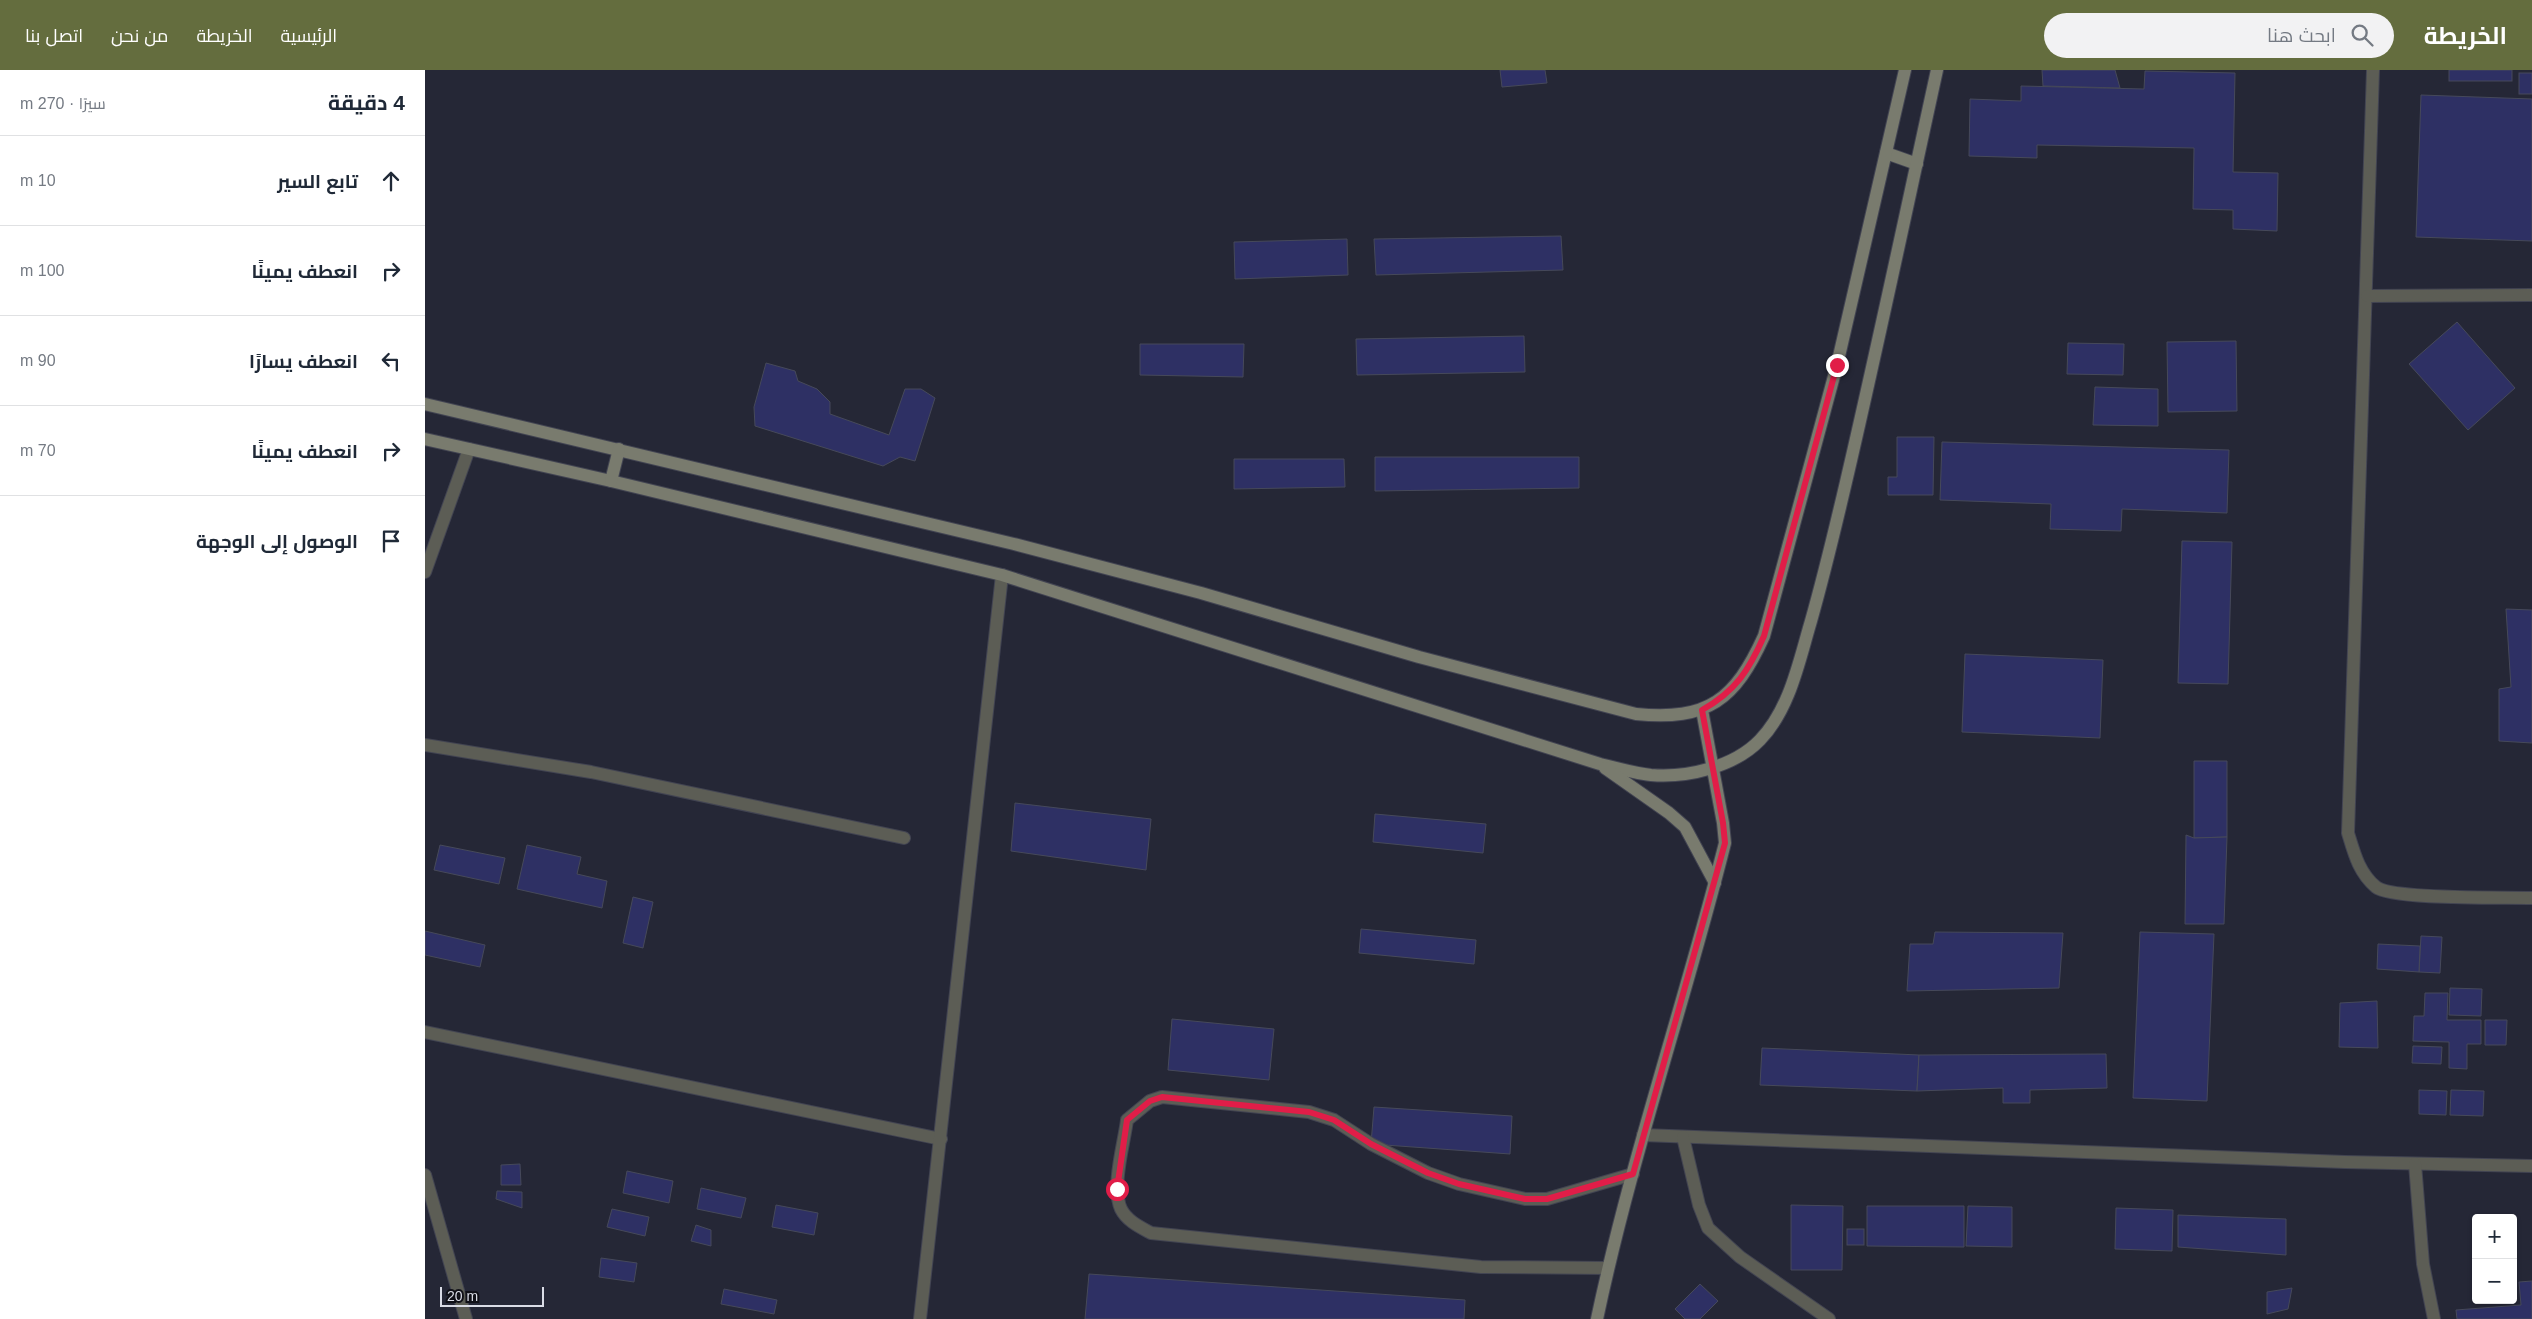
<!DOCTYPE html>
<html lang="ar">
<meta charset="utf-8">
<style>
:root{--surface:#fff;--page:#f2f2f3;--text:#1f2937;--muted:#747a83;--line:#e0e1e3;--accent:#646d3e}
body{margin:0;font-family:Helvetica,Cairo,sans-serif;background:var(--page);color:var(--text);direction:rtl}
.controls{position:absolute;right:15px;bottom:15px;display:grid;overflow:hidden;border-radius:5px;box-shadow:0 1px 4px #0004}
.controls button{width:45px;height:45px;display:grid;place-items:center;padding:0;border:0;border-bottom:1px solid var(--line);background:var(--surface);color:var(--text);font:25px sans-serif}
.scale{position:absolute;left:15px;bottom:12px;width:104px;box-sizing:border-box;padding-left:5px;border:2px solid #dadce6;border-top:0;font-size:14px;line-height:18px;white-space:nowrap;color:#dadce6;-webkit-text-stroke:4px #101017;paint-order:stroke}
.stop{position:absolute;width:15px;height:15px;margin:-11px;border:4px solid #e11d48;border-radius:50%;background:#fff}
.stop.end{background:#e11d48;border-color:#fff;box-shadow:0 1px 5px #0008}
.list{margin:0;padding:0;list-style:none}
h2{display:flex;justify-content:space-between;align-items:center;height:65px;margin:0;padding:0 20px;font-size:21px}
h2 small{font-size:16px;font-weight:400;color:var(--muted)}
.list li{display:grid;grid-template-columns:32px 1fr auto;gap:15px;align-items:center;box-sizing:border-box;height:90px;padding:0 20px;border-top:1px solid var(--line)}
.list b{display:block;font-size:19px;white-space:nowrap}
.list em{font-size:16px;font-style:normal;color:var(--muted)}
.icon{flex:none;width:28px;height:28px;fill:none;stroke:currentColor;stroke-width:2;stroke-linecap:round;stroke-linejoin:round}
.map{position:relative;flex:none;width:2107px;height:1249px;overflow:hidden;direction:ltr}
header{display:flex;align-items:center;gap:30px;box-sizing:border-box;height:70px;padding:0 25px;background:var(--accent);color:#fff}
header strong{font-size:24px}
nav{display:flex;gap:28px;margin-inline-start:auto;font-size:18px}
.search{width:350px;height:45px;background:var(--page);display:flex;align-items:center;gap:12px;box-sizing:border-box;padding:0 18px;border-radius:28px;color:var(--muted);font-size:19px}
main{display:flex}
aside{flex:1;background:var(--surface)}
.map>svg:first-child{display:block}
</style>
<header>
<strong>الخريطة</strong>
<div class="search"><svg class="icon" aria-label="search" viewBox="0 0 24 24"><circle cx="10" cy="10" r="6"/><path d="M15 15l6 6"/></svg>ابحث هنا</div>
<nav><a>الرئيسية</a><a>الخريطة</a><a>من نحن</a><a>اتصل بنا</a></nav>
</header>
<main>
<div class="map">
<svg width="2107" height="1249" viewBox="0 0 2107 1249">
<rect width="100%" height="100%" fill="#252736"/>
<g fill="#2e3064" stroke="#46495a">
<path d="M 1075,0 L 1120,0 L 1122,13 L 1077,17 Z"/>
<path d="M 1617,0 L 1690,0 L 1695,18 L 1618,16 Z"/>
<rect x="2024" y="0" width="63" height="11"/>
<path d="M 1720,1 L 1810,3 L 1808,102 L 1853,103 L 1852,161 L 1808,159 L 1808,140 L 1768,139 L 1769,78 L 1612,75 L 1612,88 L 1544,86 L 1545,29 L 1596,31 L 1596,16 L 1719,19 Z"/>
<rect x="2094" y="3" width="13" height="21"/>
<path d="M 1996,25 L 2107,29 L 2107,171 L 1991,167 Z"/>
<path d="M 1136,166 L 1138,200 L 951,205 L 949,169 Z"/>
<path d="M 922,169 L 923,205 L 810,209 L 809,172 Z"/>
<path d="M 2032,252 L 2090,318 L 2043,360 L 1984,294 Z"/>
<path d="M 1099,266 L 1100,302 L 932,305 L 931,269 Z"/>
<path d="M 1811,271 L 1812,341 L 1743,342 L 1742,272 Z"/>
<path d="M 1643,273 L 1699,274 L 1698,305 L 1642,304 Z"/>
<path d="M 715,274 L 819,274 L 818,307 L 715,305 Z"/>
<path d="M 341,293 L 370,301 L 373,311 L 392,319 L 405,332 L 405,344 L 464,365 L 480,319 L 496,319 L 510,328 L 490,391 L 475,387 L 458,396 L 330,356 L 329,337 Z"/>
<path d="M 1670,317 L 1733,319 L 1733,356 L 1668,355 Z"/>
<path d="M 1472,367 L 1509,367 L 1508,425 L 1463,425 L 1463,407 L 1472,407 Z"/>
<path d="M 1517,372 L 1804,380 L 1802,443 L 1697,439 L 1696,461 L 1625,459 L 1626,434 L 1515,430 Z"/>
<path d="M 950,387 L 1154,387 L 1154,418 L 950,421 Z"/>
<path d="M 809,389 L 919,389 L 920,417 L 809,419 Z"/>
<path d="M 1757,471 L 1807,472 L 1803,614 L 1753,613 Z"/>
<path d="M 2081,539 L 2107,540 L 2107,673 L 2074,671 L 2074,619 L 2086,617 Z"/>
<path d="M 1540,584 L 1678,590 L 1675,668 L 1537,662 Z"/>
<path d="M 1769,691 L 1802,691 L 1802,767 L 1769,768 Z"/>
<path d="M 590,733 L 726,749 L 721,800 L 586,781 Z"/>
<path d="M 950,744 L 1061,754 L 1058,783 L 948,772 Z"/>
<path d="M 1761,765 L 1769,768 L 1802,767 L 1799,854 L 1760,854 Z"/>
<path d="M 15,775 L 80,788 L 74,814 L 9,800 Z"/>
<path d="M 102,775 L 156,787 L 152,804 L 182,811 L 177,838 L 92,819 Z"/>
<path d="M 208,827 L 228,832 L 218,878 L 198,873 Z"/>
<path d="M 936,859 L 1051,870 L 1049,894 L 934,883 Z"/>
<path d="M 0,861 L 60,875 L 55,897 L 0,885 Z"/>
<path d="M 1510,862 L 1638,863 L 1634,918 L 1482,921 L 1485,874 L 1508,874 Z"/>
<path d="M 1715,862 L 1789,864 L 1782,1031 L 1708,1028 Z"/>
<path d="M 1996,866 L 2017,867 L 2015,903 L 1994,902 Z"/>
<path d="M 1953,874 L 1995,876 L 1994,902 L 1952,899 Z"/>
<path d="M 2025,918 L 2057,919 L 2056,946 L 2024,945 Z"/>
<path d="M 2000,923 L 2023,923 L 2022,950 L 2056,950 L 2056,974 L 2042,974 L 2042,999 L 2024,998 L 2024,972 L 1988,971 L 1989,946 L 1999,946 Z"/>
<path d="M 1952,931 L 1953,978 L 1914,977 L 1915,933 Z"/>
<path d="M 747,949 L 849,959 L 844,1010 L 743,1000 Z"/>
<path d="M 2060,950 L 2082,950 L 2081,975 L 2060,975 Z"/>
<path d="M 1988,976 L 2017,977 L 2016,994 L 1987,993 Z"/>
<path d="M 1337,978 L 1494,985 L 1492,1021 L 1335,1015 Z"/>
<path d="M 1681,984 L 1682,1018 L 1605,1020 L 1605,1033 L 1578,1033 L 1578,1018 L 1492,1021 L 1494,985 Z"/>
<path d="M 1994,1020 L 2022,1021 L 2021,1045 L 1994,1044 Z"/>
<path d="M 2026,1020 L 2059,1021 L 2058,1046 L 2025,1045 Z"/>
<path d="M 949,1037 L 1087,1046 L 1085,1084 L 946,1074 Z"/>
<path d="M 95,1094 L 96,1115 L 76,1115 L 76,1095 Z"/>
<path d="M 202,1101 L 248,1111 L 244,1133 L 198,1123 Z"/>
<path d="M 276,1118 L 321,1128 L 316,1148 L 272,1139 Z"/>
<path d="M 72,1121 L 97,1122 L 97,1138 L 71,1129 Z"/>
<path d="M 351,1135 L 393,1143 L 389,1165 L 347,1157 Z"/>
<path d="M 1366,1135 L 1418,1136 L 1417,1200 L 1366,1200 Z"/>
<path d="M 1442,1136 L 1539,1136 L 1539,1177 L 1442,1176 Z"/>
<path d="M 1543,1136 L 1587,1137 L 1587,1177 L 1541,1176 Z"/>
<path d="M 1691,1138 L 1748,1140 L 1747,1181 L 1690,1179 Z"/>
<path d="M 187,1139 L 224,1147 L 220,1166 L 182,1157 Z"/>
<path d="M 1753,1145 L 1861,1149 L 1861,1185 L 1753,1177 Z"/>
<path d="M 271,1155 L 286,1160 L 286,1176 L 266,1171 Z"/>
<rect x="1422" y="1159" width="17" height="16"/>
<path d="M 176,1188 L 212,1193 L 209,1212 L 174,1207 Z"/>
<path d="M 664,1204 L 1040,1230 L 1039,1249 L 660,1249 Z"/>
<path d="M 2107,1211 L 2107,1249 L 2032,1249 L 2031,1240 L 2096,1235 L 2094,1212 Z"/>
<path d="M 1275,1214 L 1293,1231 L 1275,1249 L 1260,1249 L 1250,1239 Z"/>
<path d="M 1867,1218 L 1863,1239 L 1842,1244 L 1842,1222 Z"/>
<path d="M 299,1219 L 352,1230 L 349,1244 L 296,1234 Z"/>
</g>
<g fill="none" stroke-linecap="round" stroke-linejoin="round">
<g stroke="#424452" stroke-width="14">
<g id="street">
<path d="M 1948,0 L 1923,763 C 1929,783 1934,803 1951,817 C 1967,830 2080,827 2107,828"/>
<path d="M 1942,226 L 2107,225"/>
<path d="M 0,502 L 44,379"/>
<path d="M 0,675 L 166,702 L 479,768"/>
<path d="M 0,962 L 516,1069"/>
<path d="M 1218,1065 L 1920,1092 L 2107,1096"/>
<path d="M 1258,1067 L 1274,1135 L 1283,1158 L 1315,1187 L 1404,1249"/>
<path d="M 1990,1094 L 1998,1194 L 2009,1249"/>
<path d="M 0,1105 L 41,1249"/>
<path d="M 1183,1198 L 1056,1197 L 726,1163 C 715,1157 702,1151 696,1139 C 686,1117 699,1074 702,1050 L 725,1031 L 737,1027 L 884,1042 L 909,1050 L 946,1074 L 1003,1103 L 1034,1114 L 1100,1129 L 1122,1129 L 1208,1104"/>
<path d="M 495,1249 L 577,505"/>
</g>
</g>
<g stroke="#424452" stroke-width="14">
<g id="secondary">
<path d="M 1461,83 L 1492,94"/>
<path d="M 0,334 L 589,474 L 776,523 L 994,587 L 1211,644 C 1283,651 1310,630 1339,566 L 1412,295 L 1480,0"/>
<path d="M 0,369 L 186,411 L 577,505 L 1175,694 C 1191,698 1209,703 1226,705 C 1262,708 1309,697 1335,670 C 1365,639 1374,591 1386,551 C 1399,505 1410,459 1421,412 C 1453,275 1482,137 1512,0"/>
<path d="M 186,411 L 194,379"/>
<path d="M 1180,698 L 1244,743 L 1260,757 L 1290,813"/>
<path d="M 1172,1249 C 1206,1088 1260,932 1300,773 L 1298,753 L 1277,640"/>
</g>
</g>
<use href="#street" stroke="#5c5d55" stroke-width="12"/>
<use href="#secondary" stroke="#797b6e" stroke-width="12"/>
</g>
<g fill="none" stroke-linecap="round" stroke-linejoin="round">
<path stroke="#e11d48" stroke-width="6" d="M 692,1119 L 702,1050 L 725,1031 L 737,1027 L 884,1042 L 909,1050 L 946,1074 L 1003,1103 L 1034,1114 L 1100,1129 L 1122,1129 L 1208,1104 L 1300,773 L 1298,753 L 1277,640 C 1311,621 1324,600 1339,566 L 1412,295"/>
</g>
</svg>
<div class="controls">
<button>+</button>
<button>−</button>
</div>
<div class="scale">20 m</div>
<div class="stop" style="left:692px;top:1119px"></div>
<div class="stop end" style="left:1412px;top:295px"></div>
</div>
<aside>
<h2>4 دقيقة<small>سيرًا · 270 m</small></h2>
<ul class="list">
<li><svg class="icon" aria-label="ahead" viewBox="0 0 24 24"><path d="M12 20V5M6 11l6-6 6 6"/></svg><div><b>تابع السير</b></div><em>10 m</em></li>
<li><svg class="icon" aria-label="right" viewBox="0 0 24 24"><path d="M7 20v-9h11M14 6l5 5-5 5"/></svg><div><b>انعطف يمينًا</b></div><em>100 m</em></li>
<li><svg class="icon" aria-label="left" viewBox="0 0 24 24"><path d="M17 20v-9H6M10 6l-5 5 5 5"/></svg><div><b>انعطف يسارًا</b></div><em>90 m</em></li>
<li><svg class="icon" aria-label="right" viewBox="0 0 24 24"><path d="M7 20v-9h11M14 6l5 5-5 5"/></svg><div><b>انعطف يمينًا</b></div><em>70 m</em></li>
<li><svg class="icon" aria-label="arrive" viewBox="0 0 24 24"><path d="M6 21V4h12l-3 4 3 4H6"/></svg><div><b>الوصول إلى الوجهة</b></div></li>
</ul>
</aside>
</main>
